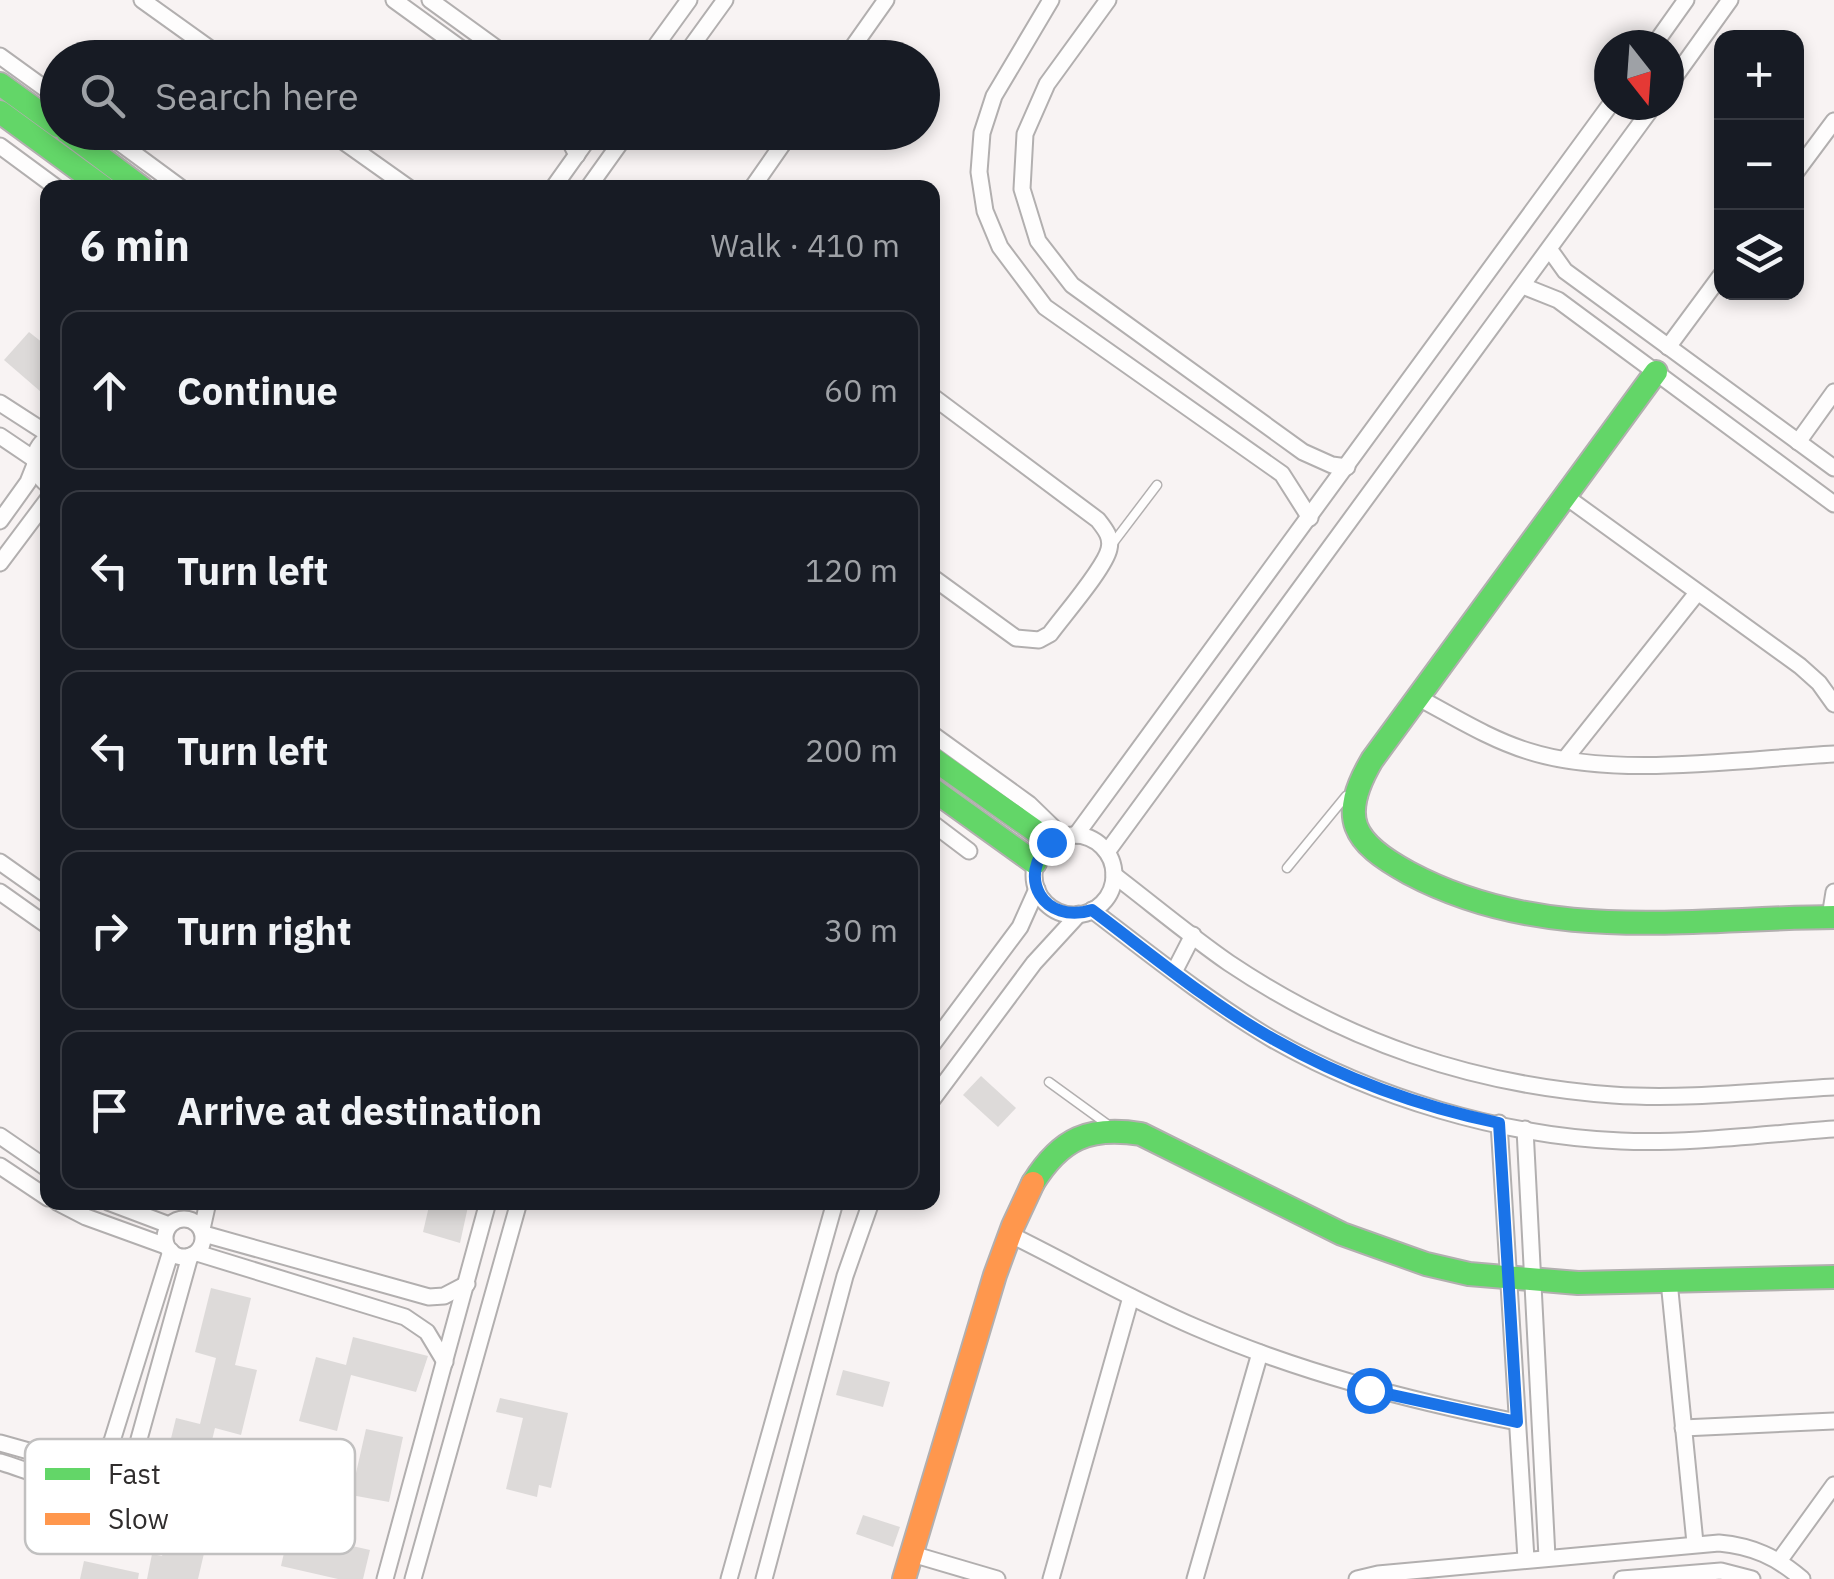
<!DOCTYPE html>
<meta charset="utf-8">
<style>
:root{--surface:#171b24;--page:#20242c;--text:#f1f3f6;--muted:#9ea1a6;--line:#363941}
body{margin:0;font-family:"IBM Plex Sans",sans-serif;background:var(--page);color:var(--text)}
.controls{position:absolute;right:30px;top:30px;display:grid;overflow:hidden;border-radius:20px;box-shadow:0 5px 15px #0003}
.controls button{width:90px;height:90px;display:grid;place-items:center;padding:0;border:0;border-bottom:2px solid var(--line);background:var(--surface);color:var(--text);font:50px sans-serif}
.compass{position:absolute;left:1594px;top:30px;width:90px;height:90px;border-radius:50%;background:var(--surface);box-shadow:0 5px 15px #0003;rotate:163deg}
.stop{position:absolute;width:30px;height:30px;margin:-22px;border:8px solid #1a73e8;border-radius:50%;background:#fff}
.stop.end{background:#1a73e8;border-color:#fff;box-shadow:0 2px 10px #0008}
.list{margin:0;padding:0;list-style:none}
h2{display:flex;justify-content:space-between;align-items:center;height:130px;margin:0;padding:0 40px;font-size:42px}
h2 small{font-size:32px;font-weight:400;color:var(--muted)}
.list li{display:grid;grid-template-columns:65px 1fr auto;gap:30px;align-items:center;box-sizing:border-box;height:160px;margin:0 20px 20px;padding:0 20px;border:2px solid var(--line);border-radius:20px}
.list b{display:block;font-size:38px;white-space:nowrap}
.list em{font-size:32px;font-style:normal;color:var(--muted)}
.icon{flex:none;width:55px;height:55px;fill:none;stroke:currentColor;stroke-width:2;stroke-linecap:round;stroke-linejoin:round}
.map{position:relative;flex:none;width:1834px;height:1579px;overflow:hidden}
.search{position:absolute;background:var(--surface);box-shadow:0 5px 15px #0003;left:40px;top:40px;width:900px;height:110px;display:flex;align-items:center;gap:25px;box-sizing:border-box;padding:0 35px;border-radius:55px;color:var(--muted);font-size:38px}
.panel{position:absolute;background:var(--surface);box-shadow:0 5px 15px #0003;left:40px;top:180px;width:900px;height:1030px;border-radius:20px}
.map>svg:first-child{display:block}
</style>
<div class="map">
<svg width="1834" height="1579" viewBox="0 0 1834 1579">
<rect width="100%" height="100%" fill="#f8f3f3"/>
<g fill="#dddad9">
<path d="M 29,332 L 48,347 L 48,398 L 4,360 Z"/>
<path d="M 981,1076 L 1016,1108 L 998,1127 L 963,1095 Z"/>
<path d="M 430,1202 L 469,1202 L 460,1243 L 423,1232 Z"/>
<path d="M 211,1288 L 251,1298 L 235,1365 L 257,1370 L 241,1435 L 215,1428 L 199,1493 L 160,1483 L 176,1418 L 200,1424 L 216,1358 L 195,1352 Z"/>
<path d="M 353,1337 L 428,1356 L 416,1392 L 351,1375 L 337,1431 L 299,1421 L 316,1357 L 346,1365 Z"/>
<path d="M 843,1370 L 890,1382 L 883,1407 L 836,1395 Z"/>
<path d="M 500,1398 L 568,1413 L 551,1488 L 539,1485 L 537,1497 L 506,1489 L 523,1418 L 496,1412 Z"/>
<path d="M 366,1429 L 403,1437 L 389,1502 L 351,1495 Z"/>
<path d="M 301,1473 L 322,1477 L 308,1536 L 370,1550 L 363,1579 L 338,1579 L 281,1566 L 288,1535 L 272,1531 L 281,1495 L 287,1496 L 290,1483 L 298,1485 Z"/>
<path d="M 863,1515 L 900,1527 L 893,1547 L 856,1534 Z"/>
<path d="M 170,1524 L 209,1532 L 198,1579 L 147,1579 L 152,1554 L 162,1556 Z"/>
<path d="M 84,1561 L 139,1573 L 138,1579 L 80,1579 Z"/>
</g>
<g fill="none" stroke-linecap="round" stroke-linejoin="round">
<g stroke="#b2afaf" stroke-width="11">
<g id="lane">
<path d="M 1113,543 L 1157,485"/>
<path d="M 1287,868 L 1346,796"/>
<path d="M 1049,1082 L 1111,1127"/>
</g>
</g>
<g stroke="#b2afaf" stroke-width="19">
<g id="street">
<path d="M 142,0 L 223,58"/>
<path d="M 394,0 L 474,58"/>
<path d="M 430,0 L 510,58"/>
<path d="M 1051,0 L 994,96 L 982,133 L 979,172 L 985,211 L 1000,247 L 1045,307 L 1282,474 L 1310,518"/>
<path d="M 1108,0 L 1047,84 L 1025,134 L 1022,189 L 1038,241 L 1072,285 L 1303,452 L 1332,465 L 1347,467"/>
<path d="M 1654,45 L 1686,0"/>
<path d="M 0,56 L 58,98"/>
<path d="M 647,58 L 689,0"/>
<path d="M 683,58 L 725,0"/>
<path d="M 845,58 L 886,0"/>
<path d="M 1669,85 L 1730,0"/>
<path d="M 105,132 L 181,188"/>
<path d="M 330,132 L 409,188"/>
<path d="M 565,132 L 577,155"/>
<path d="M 0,146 L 57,188"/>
<path d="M 1796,172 L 1834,121"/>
<path d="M 553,188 L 593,132"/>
<path d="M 588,188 L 628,132"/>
<path d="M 752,188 L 791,132"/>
<path d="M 1550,250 L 1565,271 L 1834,468"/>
<path d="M 1523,286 L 1558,300 L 1834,504"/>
<path d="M 1668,347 L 1722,274"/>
<path d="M 932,396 L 1098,520 C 1105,529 1112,537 1109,549 C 1105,568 1063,616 1050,634 L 1039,640 L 1016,638 L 932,577"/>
<path d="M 0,403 L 48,434"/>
<path d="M 0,436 L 34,459"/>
<path d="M 48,437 C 30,451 30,471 48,485"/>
<path d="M 1798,442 L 1834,392"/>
<path d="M 1565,496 L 1800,666 L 1819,683 L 1834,704"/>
<path d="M 0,521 L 28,482 L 34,467"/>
<path d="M 0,563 L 48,499"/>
<path d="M 1417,697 C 1453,716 1489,739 1528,751 C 1614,779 1743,759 1834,754"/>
<path d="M 932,734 L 1029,804 L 1063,837"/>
<path d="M 1565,759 L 1697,593"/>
<path d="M 932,823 L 969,851"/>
<path d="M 1076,835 L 1610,105"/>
<circle cx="1074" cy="875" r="40"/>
<path d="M 1107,852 L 1654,105"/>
<path d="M 0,862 L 48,896"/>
<path d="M 1114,875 C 1152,904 1190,936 1229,963 C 1347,1042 1472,1085 1613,1095 C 1686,1100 1761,1091 1834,1087"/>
<path d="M 0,892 L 48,926"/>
<path d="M 1092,910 C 1151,955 1208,1001 1272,1039 C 1375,1098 1502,1136 1621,1141 C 1691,1144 1764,1134 1834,1129"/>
<path d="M 1830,917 L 1834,892"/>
<path d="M 1174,972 L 1193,935"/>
<path d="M 932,1045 L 1020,927 L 1037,889"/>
<path d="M 932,1100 L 1034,963 L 1079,914"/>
<path d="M 1499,1123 L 1526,1559"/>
<path d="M 1525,1129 L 1547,1557"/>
<path d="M 0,1136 L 48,1169"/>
<path d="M 0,1166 L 48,1198"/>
<path d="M 57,1202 L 86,1217 L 166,1246"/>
<path d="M 108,1202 L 169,1225"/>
<circle cx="184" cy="1238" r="19"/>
<path d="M 202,1229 L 208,1202"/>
<path d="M 204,1234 L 429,1297 L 444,1296 L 467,1284"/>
<path d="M 1011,1235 C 1072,1265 1132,1300 1195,1327 C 1299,1372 1407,1400 1517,1422"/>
<path d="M 197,1253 L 405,1317 L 427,1332 L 445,1362"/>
<path d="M 1669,1281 L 1695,1543"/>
<path d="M 1683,1428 L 1834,1421"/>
<path d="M 0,1443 L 75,1464 L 101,1458 L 112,1441 L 171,1251"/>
<path d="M 0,1462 C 49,1477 93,1502 134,1457 L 190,1256"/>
<path d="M 912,1554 L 997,1579"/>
<path d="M 1779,1561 L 1834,1485"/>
<path d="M 385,1579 L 488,1202"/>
<path d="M 413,1579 L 519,1202"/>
<path d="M 729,1579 L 835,1202"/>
<path d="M 764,1579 L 845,1276 L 871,1202"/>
<path d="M 1051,1579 L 1131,1297"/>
<path d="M 1195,1579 L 1260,1353"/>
<path d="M 1357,1579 L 1378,1574 L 1719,1543 C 1752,1546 1777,1557 1802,1579"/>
<path d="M 1622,1579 L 1721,1571 L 1752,1579"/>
</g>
</g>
<g stroke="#b2afaf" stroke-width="26">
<g id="fast">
<path d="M 0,84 L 58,126"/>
<path d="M 0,112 L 104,188"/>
<path d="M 67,132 L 142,188"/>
<path d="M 1656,372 L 1372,760 C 1338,818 1352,842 1409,873 C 1544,945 1688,918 1834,917"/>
<path d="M 932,758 L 1051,842"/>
<path d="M 932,789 L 1035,863"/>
<path d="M 1033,1183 C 1061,1138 1089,1126 1141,1134 L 1342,1234 L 1426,1264 L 1469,1274 L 1578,1283 L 1834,1277"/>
</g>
</g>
<g stroke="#b2afaf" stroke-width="26">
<path id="slow" d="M 904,1579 L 995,1275 L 1013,1226 L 1033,1183"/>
</g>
<use href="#lane" stroke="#fefdfd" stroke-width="8"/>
<use href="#street" stroke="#fefdfd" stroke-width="15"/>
<use href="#fast" stroke="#63d668" stroke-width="22"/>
<use href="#slow" stroke="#ff974d" stroke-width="22"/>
</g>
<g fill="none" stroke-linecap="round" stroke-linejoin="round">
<path stroke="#1a73e8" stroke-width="12" d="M 1051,842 C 1015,877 1044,925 1092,910 C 1152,955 1210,1004 1275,1040 C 1344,1079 1422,1107 1499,1123 L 1517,1422 L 1369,1390"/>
</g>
<rect x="25" y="1439" width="330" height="115" rx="15" fill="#fff" stroke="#c1c0c0" stroke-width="2.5"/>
<rect x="45" y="1468" width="45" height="12" fill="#63d668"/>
<rect x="45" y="1513" width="45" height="12" fill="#ff974d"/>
<g font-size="28" fill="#302d2d">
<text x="108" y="1484">Fast</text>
<text x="108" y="1529">Slow</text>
</g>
</svg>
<div class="controls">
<button>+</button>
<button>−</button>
<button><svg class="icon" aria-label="layers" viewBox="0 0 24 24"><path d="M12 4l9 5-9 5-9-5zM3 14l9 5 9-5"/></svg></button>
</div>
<svg class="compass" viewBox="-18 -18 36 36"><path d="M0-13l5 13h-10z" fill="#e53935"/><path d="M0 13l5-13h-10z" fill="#9ea1a6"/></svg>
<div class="stop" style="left:1369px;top:1390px"></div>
<div class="stop end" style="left:1051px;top:842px"></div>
<div class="search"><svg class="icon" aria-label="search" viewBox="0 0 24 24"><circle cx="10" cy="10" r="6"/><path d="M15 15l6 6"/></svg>Search here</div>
<section class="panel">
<h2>6 min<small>Walk · 410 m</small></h2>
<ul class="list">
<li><svg class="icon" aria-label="ahead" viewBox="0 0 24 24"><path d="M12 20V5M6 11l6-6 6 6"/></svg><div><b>Continue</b></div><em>60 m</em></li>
<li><svg class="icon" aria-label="left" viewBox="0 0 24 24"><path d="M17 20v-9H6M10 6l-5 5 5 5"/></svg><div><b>Turn left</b></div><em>120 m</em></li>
<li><svg class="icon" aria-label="left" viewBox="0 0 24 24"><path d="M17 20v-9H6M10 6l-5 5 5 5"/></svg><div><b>Turn left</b></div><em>200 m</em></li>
<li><svg class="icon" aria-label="right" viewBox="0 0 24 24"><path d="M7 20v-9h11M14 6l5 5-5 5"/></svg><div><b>Turn right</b></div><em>30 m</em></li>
<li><svg class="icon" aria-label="arrive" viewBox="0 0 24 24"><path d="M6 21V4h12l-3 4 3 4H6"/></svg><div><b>Arrive at destination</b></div></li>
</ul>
</section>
</div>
